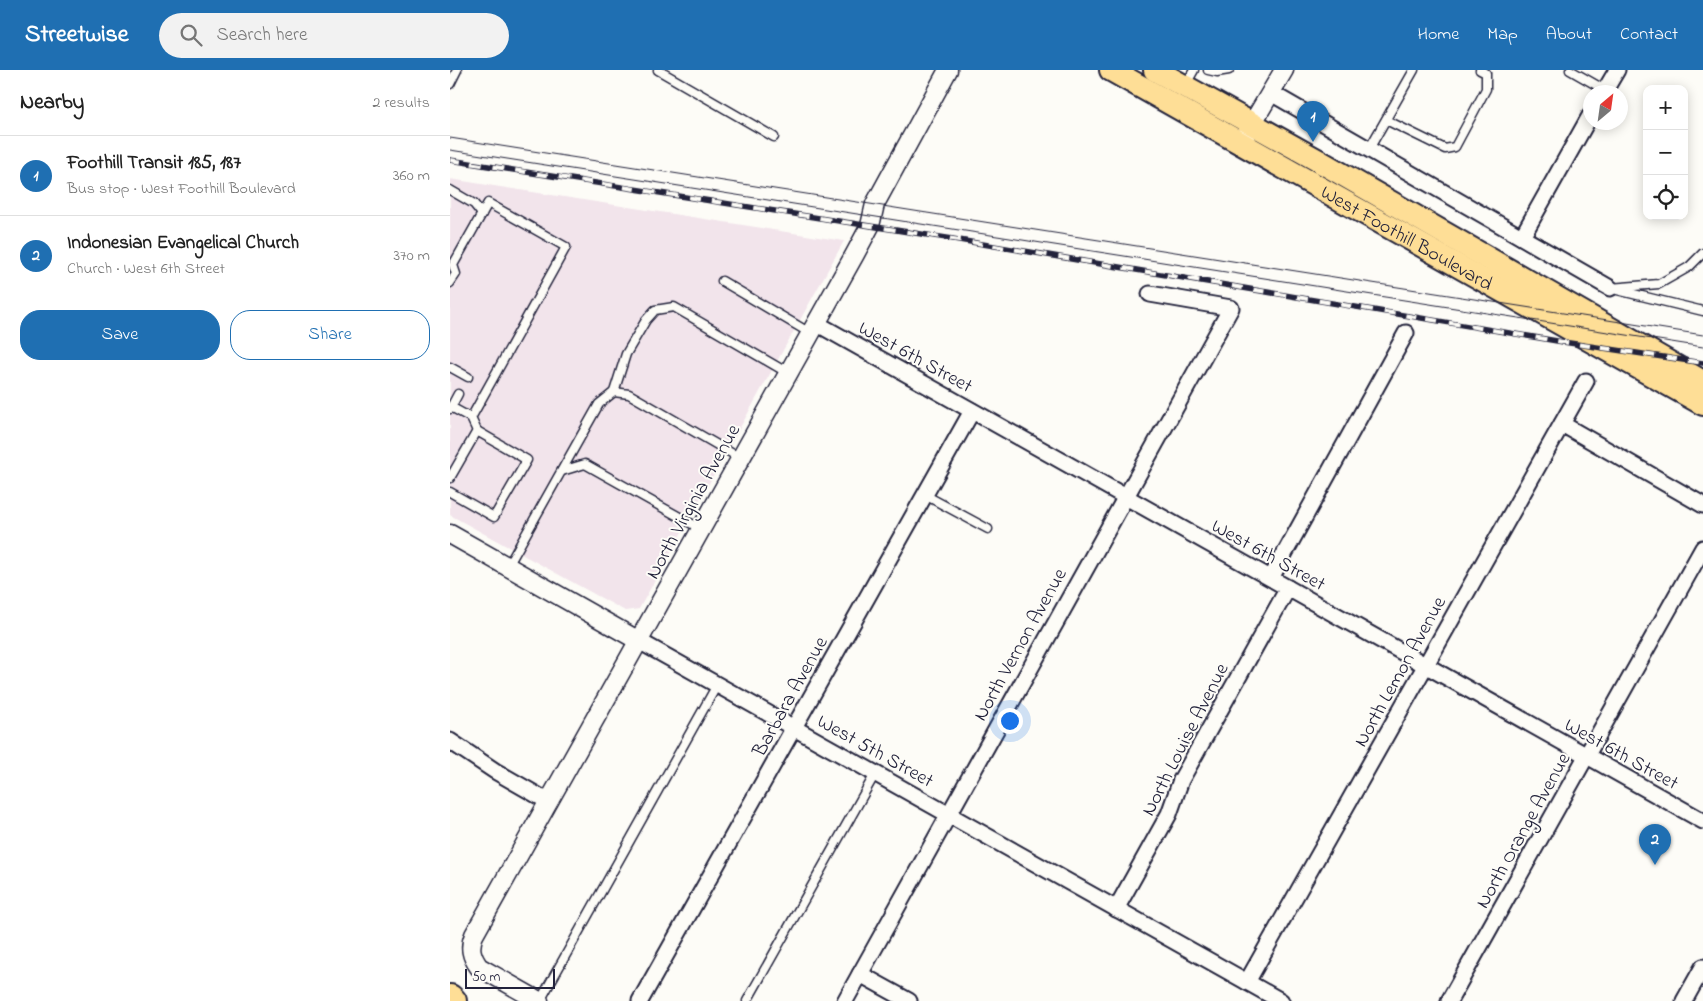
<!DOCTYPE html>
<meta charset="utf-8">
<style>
:root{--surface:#fff;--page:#f2f2f2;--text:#222;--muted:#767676;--line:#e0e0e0;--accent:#1f6fb2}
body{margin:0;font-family:"Indie Flower",sans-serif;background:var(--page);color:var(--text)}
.controls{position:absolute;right:15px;top:15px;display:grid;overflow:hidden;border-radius:10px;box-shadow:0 2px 12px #0003}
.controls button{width:45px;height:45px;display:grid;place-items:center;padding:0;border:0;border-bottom:1px solid var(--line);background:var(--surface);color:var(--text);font:25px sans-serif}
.compass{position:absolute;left:1133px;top:15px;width:45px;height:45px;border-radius:50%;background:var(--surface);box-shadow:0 2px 12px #0003;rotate:29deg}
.scale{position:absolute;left:15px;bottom:12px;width:90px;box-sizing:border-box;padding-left:5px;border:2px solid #22223b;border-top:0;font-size:14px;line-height:18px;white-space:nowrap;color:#22223b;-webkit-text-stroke:4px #fdfcf7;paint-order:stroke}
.you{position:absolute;left:559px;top:650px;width:18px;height:18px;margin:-12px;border:4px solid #fff;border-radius:50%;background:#1a73e8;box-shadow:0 0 0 8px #1a73e833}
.badge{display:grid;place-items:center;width:32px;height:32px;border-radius:50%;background:var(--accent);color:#fff;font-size:16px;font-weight:700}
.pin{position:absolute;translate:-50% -41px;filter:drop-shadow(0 1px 2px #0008)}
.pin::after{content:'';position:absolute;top:26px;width:18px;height:15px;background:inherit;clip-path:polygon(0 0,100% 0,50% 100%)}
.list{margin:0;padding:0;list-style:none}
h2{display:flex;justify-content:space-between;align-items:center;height:65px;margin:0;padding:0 20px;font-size:21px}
h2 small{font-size:16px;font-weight:400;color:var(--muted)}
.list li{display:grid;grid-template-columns:32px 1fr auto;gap:15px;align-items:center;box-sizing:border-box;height:80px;padding:0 20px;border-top:1px solid var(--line)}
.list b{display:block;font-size:19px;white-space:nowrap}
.list p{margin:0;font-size:16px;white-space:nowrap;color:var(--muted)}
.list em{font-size:16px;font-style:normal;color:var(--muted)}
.actions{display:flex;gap:10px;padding:15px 20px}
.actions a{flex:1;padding:11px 0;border:1px solid var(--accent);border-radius:20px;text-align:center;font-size:18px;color:var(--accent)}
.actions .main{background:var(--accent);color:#fff}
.icon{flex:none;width:28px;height:28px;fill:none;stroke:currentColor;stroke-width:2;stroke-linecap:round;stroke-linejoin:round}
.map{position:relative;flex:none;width:1253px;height:931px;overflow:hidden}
header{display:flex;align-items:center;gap:30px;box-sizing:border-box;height:70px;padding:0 25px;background:var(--accent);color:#fff}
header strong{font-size:24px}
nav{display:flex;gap:28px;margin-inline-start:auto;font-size:18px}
.search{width:350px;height:45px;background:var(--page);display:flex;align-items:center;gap:12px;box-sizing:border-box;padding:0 18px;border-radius:28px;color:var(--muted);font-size:19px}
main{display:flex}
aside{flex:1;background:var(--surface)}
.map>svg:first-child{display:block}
</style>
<header>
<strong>Streetwise</strong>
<div class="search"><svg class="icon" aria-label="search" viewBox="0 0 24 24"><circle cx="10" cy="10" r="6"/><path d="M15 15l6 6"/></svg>Search here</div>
<nav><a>Home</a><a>Map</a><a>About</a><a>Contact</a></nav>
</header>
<main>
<aside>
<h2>Nearby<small>2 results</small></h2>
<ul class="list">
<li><span class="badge">1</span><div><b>Foothill Transit 185, 187</b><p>Bus stop · West Foothill Boulevard</p></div><em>360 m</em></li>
<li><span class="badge">2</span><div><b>Indonesian Evangelical Church</b><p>Church · West 6th Street</p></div><em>370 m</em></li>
</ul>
<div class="actions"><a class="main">Save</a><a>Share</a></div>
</aside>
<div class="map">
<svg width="1253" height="931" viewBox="0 0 1253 931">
<rect width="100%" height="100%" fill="#fdfcf7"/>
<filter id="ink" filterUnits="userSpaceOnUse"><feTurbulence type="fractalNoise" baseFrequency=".02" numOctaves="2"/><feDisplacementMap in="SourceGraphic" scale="10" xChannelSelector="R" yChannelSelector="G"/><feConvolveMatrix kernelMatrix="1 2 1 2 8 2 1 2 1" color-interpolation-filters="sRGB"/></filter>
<g filter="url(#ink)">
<path fill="#f2e4eb" d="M 0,109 L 394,171 L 189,539 L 175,541 L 0,445 Z"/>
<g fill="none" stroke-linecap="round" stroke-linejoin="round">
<g stroke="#22223b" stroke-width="11">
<g id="service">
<path d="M 208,0 L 324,67"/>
<path d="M 758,0 L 767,2 L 779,0"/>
<path d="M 1120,0 L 1155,20"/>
<path d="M 0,14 L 7,0"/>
<path d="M 735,16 L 744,0"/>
<path d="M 936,50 L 995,79 L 1005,77 L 1036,19 L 1036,3 L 1030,0"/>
<path d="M 919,79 L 964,0"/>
<path d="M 0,120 L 24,134 L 32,144"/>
<path d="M 272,211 L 360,263"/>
<path d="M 0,213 L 6,204 L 3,195 L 38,133 L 116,177 L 21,348"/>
<path d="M 1160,218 L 1209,214 L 1239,197 L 1253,183"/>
<path d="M 1167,220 L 1253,241"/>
<path d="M 0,297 L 18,307"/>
<path d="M 164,322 L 179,324 L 290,388"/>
<path d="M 1,337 L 21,348 L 27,361"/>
<path d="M 0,339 L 8,324"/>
<path d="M 112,401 L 135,394 L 251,459"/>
<path d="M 0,408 L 27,361 L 77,390 L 44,447 L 0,422"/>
<path d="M 475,425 L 538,459"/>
<path d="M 58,496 L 149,334 L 164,322 L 176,284 L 196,250 L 205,240 L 224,237 L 338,303"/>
<path d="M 90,931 L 267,615"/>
<path d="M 297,931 L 425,704"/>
</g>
</g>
<g stroke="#22223b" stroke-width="19">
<g id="minor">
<path d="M 1154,22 L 1167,0"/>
<path d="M 821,23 L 1160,218"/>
<path d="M 1072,167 L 1140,46"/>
<path d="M 366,253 L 1253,751"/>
<path d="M 1112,354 L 1253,435"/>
<path d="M 821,508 L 956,263"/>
<path d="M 189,571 L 831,931"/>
<path d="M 0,671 L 45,701 L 99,732"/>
<path d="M 666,839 L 719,744 L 731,710 L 838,518"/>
<path d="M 410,904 L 459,931"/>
<path d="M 797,912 L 1136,311"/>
<path d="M 190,931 L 522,341"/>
<path d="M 395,931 L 781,238 L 700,224"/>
<path d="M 999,931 L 1253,478"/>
<path d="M 1234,931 L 1253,897"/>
</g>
</g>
<g stroke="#22223b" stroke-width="21">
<g id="tertiary">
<path d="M 796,64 L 834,0"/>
<path d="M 0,464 L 189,571"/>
<path d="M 89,931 L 29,897 C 21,886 19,877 24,865 L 405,184 L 420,156 L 425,134 L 498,0"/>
</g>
</g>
<g stroke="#22223b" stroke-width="26">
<g id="primary">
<path id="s1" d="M 661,0 L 1253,334"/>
<path d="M 705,0 L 869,91 L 1253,312"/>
</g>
</g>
<g stroke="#22223b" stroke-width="30">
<path id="motorway" d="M 0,928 L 3,931"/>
</g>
<use href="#service" stroke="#fdfcf7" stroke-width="8"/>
<use href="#minor" stroke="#fdfcf7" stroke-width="15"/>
<use href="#tertiary" stroke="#fdfcf7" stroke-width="18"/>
<use href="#primary" stroke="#fede96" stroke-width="22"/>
<use href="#motorway" stroke="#fede96" stroke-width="26"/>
<g stroke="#22223b" stroke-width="1">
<path d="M 0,68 L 1253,265"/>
<path d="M 0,80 L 1253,277"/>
</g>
<g stroke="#22223b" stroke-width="5.5">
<path id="rail" d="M 0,90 L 503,169 L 1113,272 L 1253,293"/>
</g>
<use href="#rail" stroke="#fdfcf7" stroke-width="4" stroke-dasharray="11" stroke-linecap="butt"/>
</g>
</g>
<g text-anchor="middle" stroke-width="4" stroke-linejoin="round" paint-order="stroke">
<g font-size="20" fill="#22223b" stroke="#fdfcf7">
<text dy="7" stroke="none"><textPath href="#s1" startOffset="340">West Foothill Boulevard</textPath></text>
<text transform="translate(466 286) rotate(29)" y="7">West 6th Street</text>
<text transform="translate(242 431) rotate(-61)" y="7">North Virginia Avenue</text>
<text transform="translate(819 484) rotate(29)" y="7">West 6th Street</text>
<text transform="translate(569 574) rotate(-61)" y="7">North Vernon Avenue</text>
<text transform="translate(949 601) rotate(-61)" y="7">North Lemon Avenue</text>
<text transform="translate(339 626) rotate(-61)" y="7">Barbara Avenue</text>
<text transform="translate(734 669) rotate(-63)" y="7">North Louise Avenue</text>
<text transform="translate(426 680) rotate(29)" y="7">West 5th Street</text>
<text transform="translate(1172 683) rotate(29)" y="7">West 6th Street</text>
<text transform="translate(1072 760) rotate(-61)" y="7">North Orange Avenue</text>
</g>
</g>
</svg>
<div class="controls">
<button>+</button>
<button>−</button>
<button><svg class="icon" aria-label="locate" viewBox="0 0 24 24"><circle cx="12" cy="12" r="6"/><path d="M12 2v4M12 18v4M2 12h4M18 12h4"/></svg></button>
</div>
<svg class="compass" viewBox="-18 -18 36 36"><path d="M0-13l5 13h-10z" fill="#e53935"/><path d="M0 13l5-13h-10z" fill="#767676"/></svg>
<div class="scale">50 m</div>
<div class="you"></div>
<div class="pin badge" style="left:863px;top:72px">1</div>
<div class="pin badge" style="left:1205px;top:795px">2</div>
</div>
</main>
